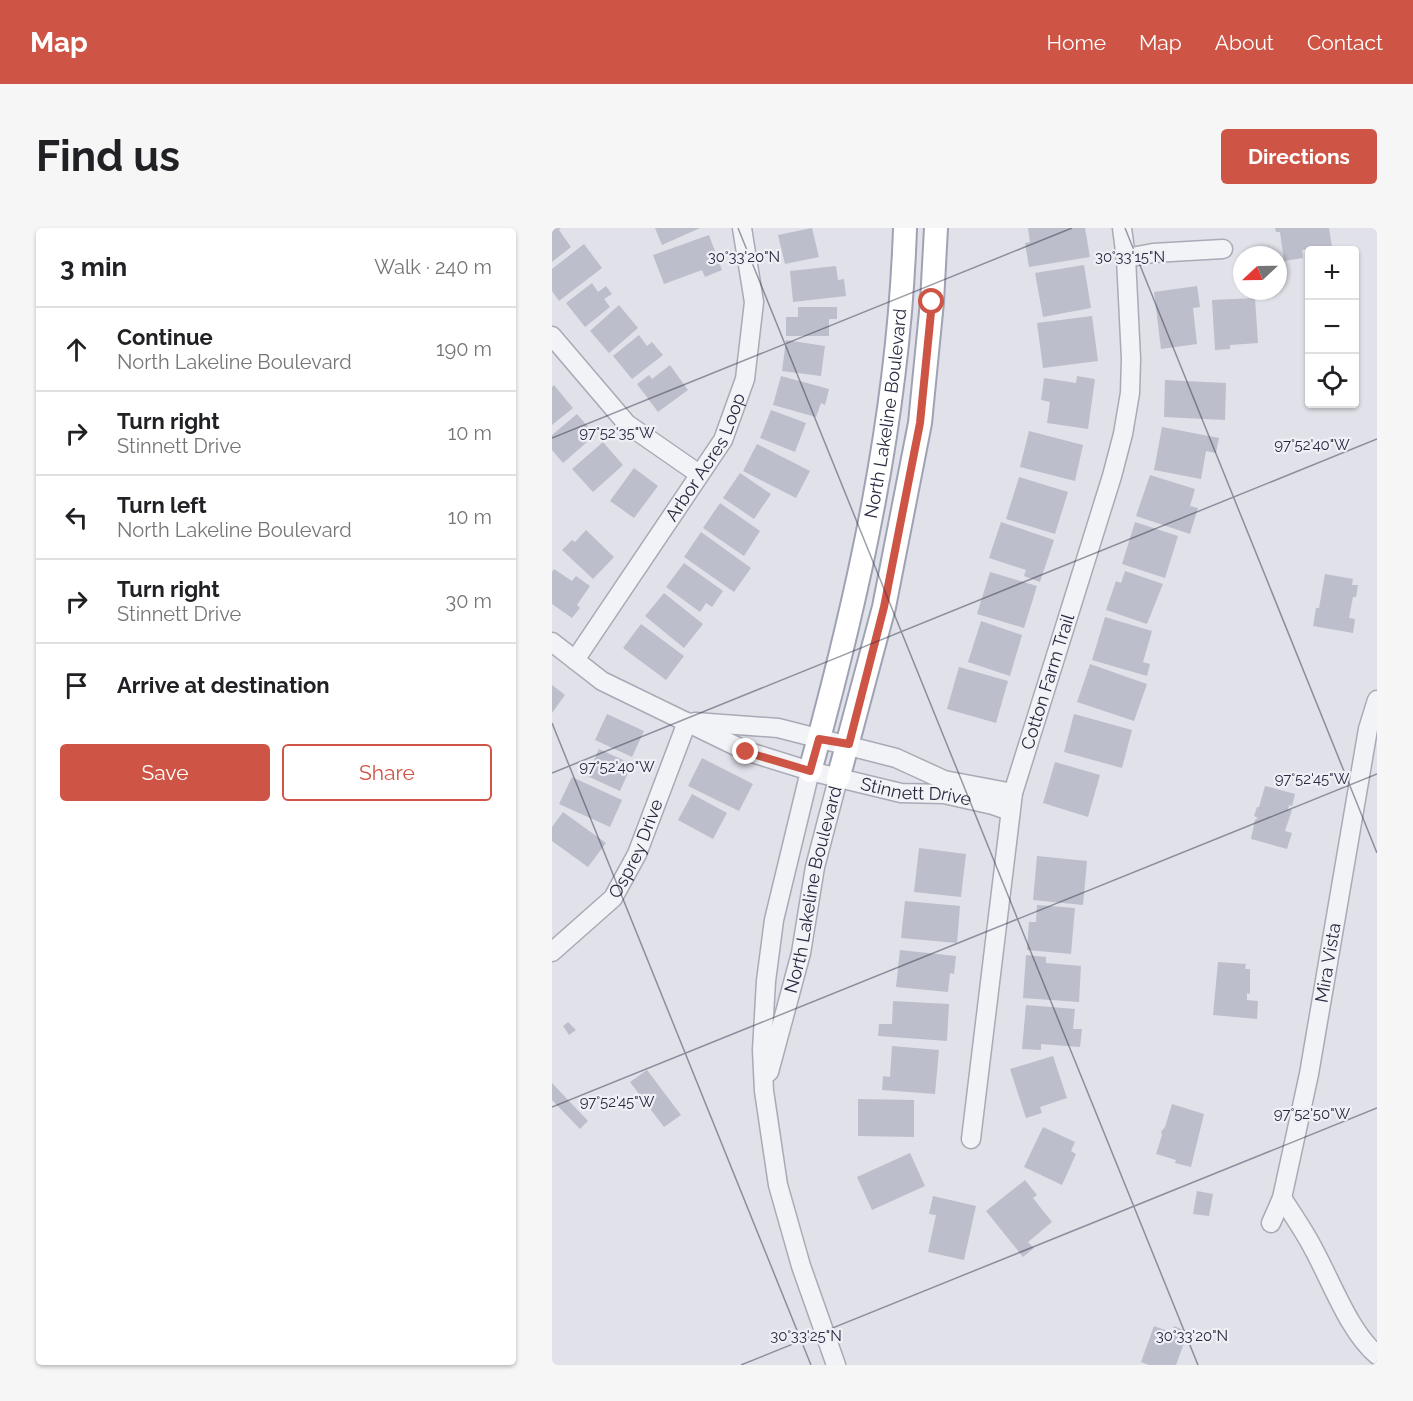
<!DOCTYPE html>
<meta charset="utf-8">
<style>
:root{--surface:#fff;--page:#f6f6f6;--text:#202124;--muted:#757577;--line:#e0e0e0;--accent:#ce5545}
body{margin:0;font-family:Raleway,sans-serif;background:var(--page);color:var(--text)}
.controls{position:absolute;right:18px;top:18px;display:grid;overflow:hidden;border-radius:6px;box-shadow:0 2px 4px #0004}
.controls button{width:54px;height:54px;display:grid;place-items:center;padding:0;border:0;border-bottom:2px solid var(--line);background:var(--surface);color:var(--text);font:30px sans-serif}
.compass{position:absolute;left:681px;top:18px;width:54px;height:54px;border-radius:50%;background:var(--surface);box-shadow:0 2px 4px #0004;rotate:248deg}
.stop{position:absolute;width:18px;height:18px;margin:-14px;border:4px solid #ce5545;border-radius:50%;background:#fff}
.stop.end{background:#ce5545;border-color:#fff;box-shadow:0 2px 6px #0008}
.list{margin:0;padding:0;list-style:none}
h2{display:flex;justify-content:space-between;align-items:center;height:78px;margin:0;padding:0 24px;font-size:26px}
h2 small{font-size:20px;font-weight:400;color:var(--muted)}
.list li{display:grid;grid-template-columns:39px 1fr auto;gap:18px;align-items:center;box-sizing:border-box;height:84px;padding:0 24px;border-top:2px solid var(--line)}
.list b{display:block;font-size:22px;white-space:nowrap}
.list p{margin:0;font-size:20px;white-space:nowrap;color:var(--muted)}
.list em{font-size:20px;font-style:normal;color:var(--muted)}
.actions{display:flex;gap:12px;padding:18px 24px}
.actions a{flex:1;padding:14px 0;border:2px solid var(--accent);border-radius:6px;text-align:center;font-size:21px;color:var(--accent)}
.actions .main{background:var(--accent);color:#fff}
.icon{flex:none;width:33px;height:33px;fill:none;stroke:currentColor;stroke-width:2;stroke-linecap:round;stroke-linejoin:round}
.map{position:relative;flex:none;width:825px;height:1137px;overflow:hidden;border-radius:6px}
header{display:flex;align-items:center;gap:36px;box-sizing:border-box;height:84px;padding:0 30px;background:var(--accent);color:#fff}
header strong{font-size:28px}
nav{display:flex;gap:33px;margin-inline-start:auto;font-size:21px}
.intro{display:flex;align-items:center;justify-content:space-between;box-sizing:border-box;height:144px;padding:0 36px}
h1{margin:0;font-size:42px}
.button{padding:15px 27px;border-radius:6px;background:var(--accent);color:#fff;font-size:21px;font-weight:700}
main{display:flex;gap:36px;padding:0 36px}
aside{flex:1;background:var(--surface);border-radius:6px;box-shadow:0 2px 4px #0004}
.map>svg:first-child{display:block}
</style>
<header>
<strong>Map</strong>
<nav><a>Home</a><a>Map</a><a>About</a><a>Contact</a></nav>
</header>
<div class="intro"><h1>Find us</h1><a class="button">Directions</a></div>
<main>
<aside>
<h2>3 min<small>Walk · 240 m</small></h2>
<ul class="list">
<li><svg class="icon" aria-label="ahead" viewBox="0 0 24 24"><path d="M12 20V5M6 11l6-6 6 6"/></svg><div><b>Continue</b><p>North Lakeline Boulevard</p></div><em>190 m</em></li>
<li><svg class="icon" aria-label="right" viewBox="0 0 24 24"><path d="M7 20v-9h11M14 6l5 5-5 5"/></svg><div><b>Turn right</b><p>Stinnett Drive</p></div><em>10 m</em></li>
<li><svg class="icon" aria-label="left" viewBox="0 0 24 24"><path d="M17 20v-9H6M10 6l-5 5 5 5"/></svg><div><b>Turn left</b><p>North Lakeline Boulevard</p></div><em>10 m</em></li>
<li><svg class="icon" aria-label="right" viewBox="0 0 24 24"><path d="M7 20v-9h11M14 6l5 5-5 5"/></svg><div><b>Turn right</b><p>Stinnett Drive</p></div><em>30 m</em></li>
<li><svg class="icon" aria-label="arrive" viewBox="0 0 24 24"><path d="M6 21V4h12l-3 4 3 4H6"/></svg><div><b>Arrive at destination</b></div></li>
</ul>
<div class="actions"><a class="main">Save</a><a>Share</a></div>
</aside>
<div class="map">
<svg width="825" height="1137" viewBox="0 0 825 1137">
<rect width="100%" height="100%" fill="#e0e1e9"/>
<g fill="#bdbecb">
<path d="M 0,0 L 9,0 L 7,2 L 19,19 L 0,34 Z"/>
<path d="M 103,0 L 148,0 L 110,17 Z"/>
<path d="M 260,0 L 267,29 L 233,36 L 226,7 Z"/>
<path d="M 476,0 L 533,0 L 538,29 L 477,39 L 473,15 L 478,14 Z"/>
<path d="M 723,0 L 777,0 L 780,19 L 750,22 L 751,30 L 732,33 L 728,4 L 724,4 Z"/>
<path d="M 157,7 L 170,42 L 153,49 L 150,42 L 112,56 L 101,27 Z"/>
<path d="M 32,16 L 50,40 L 7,73 L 0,63 L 0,41 Z"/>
<path d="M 532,37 L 539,80 L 491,89 L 483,45 Z"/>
<path d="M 284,38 L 286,52 L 292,51 L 294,68 L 241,74 L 238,43 Z"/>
<path d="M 40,55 L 46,64 L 54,58 L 60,66 L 52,71 L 58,79 L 33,99 L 14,75 Z"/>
<path d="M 645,58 L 648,79 L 641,80 L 645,116 L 609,121 L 602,64 Z"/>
<path d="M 703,70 L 706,115 L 678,117 L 678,121 L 663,122 L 660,72 Z"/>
<path d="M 67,77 L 86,100 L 57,125 L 38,103 Z"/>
<path d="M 246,79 L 285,79 L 285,91 L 277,91 L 277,108 L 234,108 L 234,89 L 246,89 Z"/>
<path d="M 540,88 L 546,133 L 491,140 L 485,95 Z"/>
<path d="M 87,107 L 95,118 L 100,114 L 111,127 L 80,151 L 61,128 Z"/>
<path d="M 234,112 L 273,118 L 269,148 L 230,143 Z"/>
<path d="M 118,137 L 136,162 L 106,184 L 85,156 L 97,147 L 100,151 Z"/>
<path d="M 229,148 L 277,161 L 273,177 L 269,175 L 264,189 L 221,177 Z"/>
<path d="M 525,148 L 543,151 L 536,201 L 495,195 L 498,174 L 489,172 L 492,150 L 524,155 Z"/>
<path d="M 613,152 L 674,155 L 673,192 L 612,189 Z"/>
<path d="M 2,157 L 21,180 L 0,197 L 0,159 Z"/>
<path d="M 219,182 L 254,195 L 243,224 L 208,210 Z"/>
<path d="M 25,186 L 43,207 L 11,235 L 0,222 L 0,207 Z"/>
<path d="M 610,199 L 667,210 L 664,225 L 654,223 L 649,251 L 602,242 Z"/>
<path d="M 477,203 L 531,217 L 523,253 L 468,239 Z"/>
<path d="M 51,214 L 71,237 L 41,264 L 20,241 Z"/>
<path d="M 205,216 L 258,243 L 244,270 L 191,243 Z"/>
<path d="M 82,240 L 106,258 L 82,290 L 58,273 Z"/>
<path d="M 188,245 L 219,266 L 202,291 L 171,270 Z"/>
<path d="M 598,247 L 643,261 L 638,278 L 646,280 L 638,306 L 584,288 Z"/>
<path d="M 467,249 L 516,264 L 503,306 L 454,291 Z"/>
<path d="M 168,275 L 208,303 L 192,328 L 151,300 Z"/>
<path d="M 449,294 L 502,312 L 488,354 L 472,348 L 474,342 L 437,330 Z"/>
<path d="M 583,294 L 626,308 L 613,350 L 570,336 Z"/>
<path d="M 34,302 L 62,329 L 41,351 L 10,322 L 20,312 L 23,314 Z"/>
<path d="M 149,304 L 199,340 L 182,364 L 132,329 Z"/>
<path d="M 132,335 L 171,363 L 160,379 L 154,375 L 148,384 L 114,359 Z"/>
<path d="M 2,341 L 20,353 L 24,348 L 38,358 L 25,377 L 28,380 L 20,390 L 0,376 L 0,344 Z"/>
<path d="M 573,343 L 611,356 L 595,396 L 554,382 L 564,353 L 569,355 Z"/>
<path d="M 438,344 L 485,358 L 472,400 L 425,386 Z"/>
<path d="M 773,346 L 801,351 L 800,357 L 806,357 L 804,369 L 801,369 L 797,390 L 803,391 L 801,405 L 761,398 L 764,380 L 767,380 Z"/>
<path d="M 112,365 L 151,396 L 132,420 L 93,388 Z"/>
<path d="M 553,389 L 600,403 L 591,434 L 598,436 L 595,448 L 540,432 Z"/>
<path d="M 429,393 L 470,407 L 458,448 L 416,434 Z"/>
<path d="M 89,396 L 132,428 L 114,452 L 71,420 Z"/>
<path d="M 538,436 L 595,456 L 582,493 L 525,474 Z"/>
<path d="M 407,439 L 456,453 L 444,495 L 395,481 Z"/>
<path d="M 0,457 L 13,467 L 0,485 Z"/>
<path d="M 55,486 L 92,503 L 80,529 L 43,512 Z"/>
<path d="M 522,486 L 580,502 L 570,540 L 512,524 Z"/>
<path d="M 47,521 L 80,536 L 68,563 L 35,548 Z"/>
<path d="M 150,530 L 201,556 L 187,583 L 136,558 Z"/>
<path d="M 503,534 L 548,547 L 536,589 L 491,575 Z"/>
<path d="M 20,549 L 70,572 L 58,599 L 7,576 Z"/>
<path d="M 713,558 L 743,566 L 740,578 L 737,577 L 736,581 L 740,582 L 733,603 L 740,605 L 735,621 L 699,611 L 703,592 L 706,590 L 702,588 L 705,579 L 707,579 Z"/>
<path d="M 140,566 L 175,585 L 161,611 L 126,592 Z"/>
<path d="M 11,584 L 54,615 L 36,639 L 0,613 L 0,599 Z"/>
<path d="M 367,620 L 414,626 L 409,669 L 362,664 Z"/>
<path d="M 485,628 L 535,633 L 531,677 L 481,672 Z"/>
<path d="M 353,673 L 408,678 L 405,715 L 349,710 Z"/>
<path d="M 485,677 L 523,680 L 519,726 L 475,722 L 477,694 L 484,694 Z"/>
<path d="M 348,722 L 404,728 L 402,746 L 398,745 L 396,764 L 344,759 Z"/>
<path d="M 474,727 L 494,729 L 494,735 L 529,738 L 527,774 L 471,770 Z"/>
<path d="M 666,734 L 694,736 L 693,741 L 698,741 L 698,766 L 695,765 L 695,772 L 706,773 L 705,791 L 661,787 Z"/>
<path d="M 341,773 L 397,776 L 395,813 L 326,808 L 327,796 L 340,796 Z"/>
<path d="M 474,777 L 523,781 L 521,801 L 530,801 L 528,819 L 489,816 L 489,822 L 470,821 Z"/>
<path d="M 16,794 L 24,802 L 17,807 L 11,798 Z"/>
<path d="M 340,818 L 387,822 L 383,866 L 330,862 L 331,848 L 338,849 Z"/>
<path d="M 501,828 L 515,870 L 488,879 L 490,885 L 474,890 L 458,841 Z"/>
<path d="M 95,842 L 129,887 L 112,899 L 78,854 Z"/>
<path d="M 0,855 L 36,893 L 28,901 L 0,872 Z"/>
<path d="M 306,871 L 362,872 L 362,909 L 306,908 Z"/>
<path d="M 620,876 L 652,886 L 639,939 L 623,935 L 624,932 L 604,926 L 610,907 L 609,904 L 613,899 Z"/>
<path d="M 491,899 L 523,914 L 519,923 L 524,926 L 510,957 L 472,939 Z"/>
<path d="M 358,925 L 373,958 L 320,982 L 305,949 Z"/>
<path d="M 473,952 L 485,967 L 481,970 L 500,994 L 476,1014 L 482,1020 L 471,1029 L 434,983 Z"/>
<path d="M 645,963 L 661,966 L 657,988 L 641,986 Z"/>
<path d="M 381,968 L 424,978 L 412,1032 L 376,1024 L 384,987 L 377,986 Z"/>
<path d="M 602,1098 L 616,1103 L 615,1106 L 619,1107 L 622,1098 L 636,1104 L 624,1137 L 597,1137 L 589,1134 Z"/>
</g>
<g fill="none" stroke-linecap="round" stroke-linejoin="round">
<g stroke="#a9aab6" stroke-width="21">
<g id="minor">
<path d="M 574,30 L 601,25 L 671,21"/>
<path d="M 0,108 L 75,196 L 147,246"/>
<path id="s1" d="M 0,414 L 50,453 L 194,523 L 258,543 L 349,565 L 392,566 L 441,577 L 458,583"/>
<path id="s2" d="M 23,432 L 171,212 L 193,151 L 202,74 L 190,0"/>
<path d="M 143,494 L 226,500 L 344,530 L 392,552 L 461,565"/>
<path d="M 258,543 L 222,692 L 214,753 L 210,822 L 212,863 L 226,957 L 249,1038 L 284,1137"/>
<path id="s3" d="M 0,724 L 61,670 L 85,626 L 135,494"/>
<path id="s4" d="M 217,844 L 249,725 L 263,639 L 286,551"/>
<path id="s5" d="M 419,911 L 461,565 L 560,248 L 571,206 L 578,165 L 579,131 L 574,30 L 570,0"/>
<path d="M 730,970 C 741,987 753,1004 762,1022 C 780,1055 797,1103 825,1127"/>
<path id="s6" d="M 719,995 L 730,970 L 757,846 L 816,501 L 825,472"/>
</g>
</g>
<g stroke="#9fa2b4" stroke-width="26">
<g id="major">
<path id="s7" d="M 258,543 C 307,366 347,185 353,0"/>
<path d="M 286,551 L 332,379 L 368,195 L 380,74 L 384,0"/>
</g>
</g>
<use href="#minor" stroke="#f2f3f7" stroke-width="18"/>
<use href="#major" stroke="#fff" stroke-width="22"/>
</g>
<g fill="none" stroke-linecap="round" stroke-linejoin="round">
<path stroke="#ce5545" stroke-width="8" d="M 194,524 L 258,543 L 267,511 L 297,516 L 332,379 L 368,195 L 380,74"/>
</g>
<path fill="none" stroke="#282a40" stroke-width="1.5" stroke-opacity="0.45" d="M 186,0 L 646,1137M 573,0 L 825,625M 0,210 L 520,0M 0,495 L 259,1137M 0,545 L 825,211M 0,879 L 825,546M 189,1137 L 825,880"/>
<g text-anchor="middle" stroke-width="4.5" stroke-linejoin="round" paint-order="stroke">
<g font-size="18" fill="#282a40" stroke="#eff0f6">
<text dy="6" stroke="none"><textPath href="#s7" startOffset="366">North Lakeline Boulevard</textPath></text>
<text dy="6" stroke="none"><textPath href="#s2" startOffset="242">Arbor Acres Loop</textPath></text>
<text dy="6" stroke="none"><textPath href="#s5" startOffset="465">Cotton Farm Trail</textPath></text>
<text dy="6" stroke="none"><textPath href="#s1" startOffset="399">Stinnett Drive</textPath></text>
<text dy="6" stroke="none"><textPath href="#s3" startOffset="136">Osprey Drive</textPath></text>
<text dy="6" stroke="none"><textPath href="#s4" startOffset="188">North Lakeline Boulevard</textPath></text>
<text dy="6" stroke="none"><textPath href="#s6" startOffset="267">Mira Vista</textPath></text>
</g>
</g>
<g font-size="15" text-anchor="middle" fill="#282a40" stroke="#eff0f6" stroke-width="4.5" stroke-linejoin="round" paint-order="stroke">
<text x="192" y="34">30°33'20"N</text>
<text x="578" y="34">30°33'15"N</text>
<text x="65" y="210">97°52'35"W</text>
<text x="760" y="222">97°52'40"W</text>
<text x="65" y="544">97°52'40"W</text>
<text x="760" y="556">97°52'45"W</text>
<text x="65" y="879">97°52'45"W</text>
<text x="760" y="891">97°52'50"W</text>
<text x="254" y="1113">30°33'25"N</text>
<text x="640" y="1113">30°33'20"N</text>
</g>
</svg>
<div class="controls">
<button>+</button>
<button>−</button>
<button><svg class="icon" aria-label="locate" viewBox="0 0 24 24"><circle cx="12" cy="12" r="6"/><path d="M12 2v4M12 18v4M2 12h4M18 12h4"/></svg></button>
</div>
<svg class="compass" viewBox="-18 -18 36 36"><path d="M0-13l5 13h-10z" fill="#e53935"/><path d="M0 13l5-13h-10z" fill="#757577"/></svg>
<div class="stop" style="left:380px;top:74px"></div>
<div class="stop end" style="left:194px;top:524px"></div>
</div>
</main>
